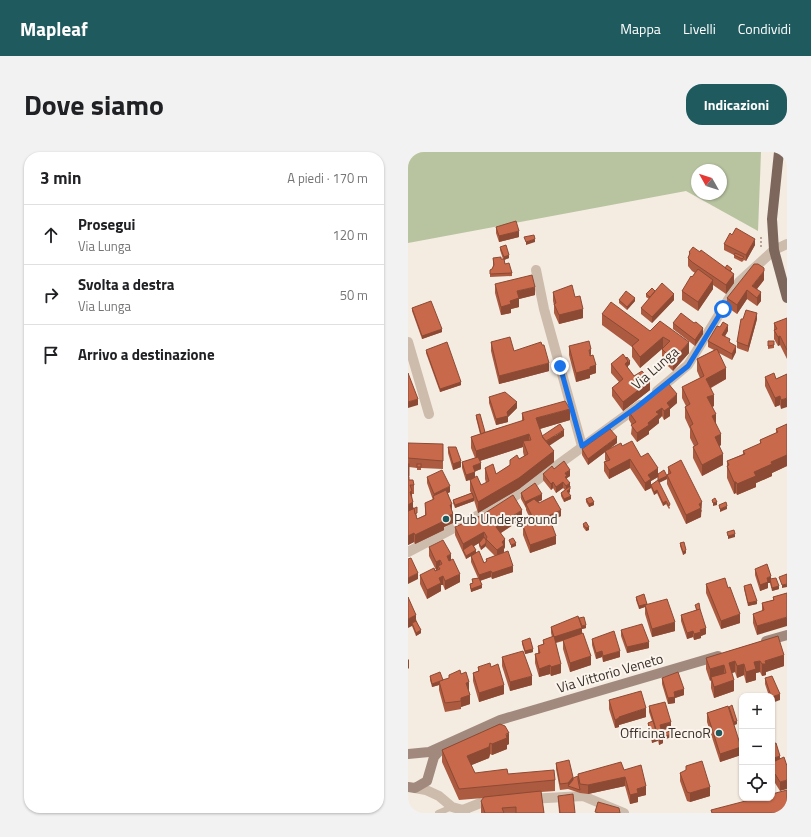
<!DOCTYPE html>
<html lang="it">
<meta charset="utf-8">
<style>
:root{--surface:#fff;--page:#f2f2f2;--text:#202124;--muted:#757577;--line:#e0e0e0;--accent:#1f5a5e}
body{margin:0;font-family:"Titillium Web",sans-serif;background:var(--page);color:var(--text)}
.controls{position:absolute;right:12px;bottom:12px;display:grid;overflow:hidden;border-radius:8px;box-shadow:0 1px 3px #0004}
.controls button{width:36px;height:36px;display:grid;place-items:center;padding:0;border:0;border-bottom:1px solid var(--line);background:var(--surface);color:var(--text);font:20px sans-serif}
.compass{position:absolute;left:283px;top:12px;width:36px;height:36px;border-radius:50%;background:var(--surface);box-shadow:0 1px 3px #0004;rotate:309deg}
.stop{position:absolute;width:12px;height:12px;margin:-9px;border:3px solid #1a73e8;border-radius:50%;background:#fff}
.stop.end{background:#1a73e8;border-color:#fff;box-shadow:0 1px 4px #0008}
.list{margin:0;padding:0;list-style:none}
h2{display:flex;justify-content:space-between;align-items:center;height:52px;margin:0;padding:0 16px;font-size:17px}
h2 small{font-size:13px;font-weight:400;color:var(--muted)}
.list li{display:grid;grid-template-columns:26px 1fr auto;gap:12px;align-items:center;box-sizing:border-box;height:60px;padding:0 16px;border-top:1px solid var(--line)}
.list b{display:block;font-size:15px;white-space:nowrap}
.list p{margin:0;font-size:13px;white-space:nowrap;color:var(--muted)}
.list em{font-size:13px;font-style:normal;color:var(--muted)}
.icon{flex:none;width:22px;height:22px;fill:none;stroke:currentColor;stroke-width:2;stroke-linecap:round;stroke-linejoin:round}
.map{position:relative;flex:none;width:379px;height:661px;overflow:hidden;border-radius:16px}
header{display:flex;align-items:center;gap:24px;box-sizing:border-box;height:56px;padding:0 20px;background:var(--accent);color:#fff}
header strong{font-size:19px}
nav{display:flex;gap:22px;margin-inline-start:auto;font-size:14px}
.intro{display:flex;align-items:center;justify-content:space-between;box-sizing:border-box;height:96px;padding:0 24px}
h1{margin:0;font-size:28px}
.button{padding:10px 18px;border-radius:16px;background:var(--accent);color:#fff;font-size:14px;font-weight:700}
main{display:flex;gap:24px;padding:0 24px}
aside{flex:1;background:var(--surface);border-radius:16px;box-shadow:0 1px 3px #0004}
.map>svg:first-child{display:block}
</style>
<header>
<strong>Mapleaf</strong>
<nav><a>Mappa</a><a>Livelli</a><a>Condividi</a></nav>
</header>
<div class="intro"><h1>Dove siamo</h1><a class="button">Indicazioni</a></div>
<main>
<aside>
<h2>3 min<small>A piedi · 170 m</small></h2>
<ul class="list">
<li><svg class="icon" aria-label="ahead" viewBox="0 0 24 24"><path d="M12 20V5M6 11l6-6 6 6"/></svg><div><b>Prosegui</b><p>Via Lunga</p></div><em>120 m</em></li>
<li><svg class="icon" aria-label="right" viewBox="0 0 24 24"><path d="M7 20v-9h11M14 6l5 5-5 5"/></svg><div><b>Svolta a destra</b><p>Via Lunga</p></div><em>50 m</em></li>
<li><svg class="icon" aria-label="arrive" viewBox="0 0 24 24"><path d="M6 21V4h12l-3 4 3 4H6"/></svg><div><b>Arrivo a destinazione</b></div></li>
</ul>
</aside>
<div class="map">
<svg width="379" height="661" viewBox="0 0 379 661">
<rect width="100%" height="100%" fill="#f4ebe1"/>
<path fill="#b8c4a0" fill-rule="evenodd" d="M 0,0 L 353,0 L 350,79 L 278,39 L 0,91 ZM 289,18 L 313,18 L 313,42 L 289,42 Z"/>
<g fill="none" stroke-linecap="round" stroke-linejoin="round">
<path stroke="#b9a596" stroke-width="2" stroke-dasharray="2 2" stroke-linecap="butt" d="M 353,85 L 353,95"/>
<path stroke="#cdbbac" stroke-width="6" d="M 30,661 L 44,655"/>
<g stroke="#cdbbac" stroke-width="10">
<path d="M 128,118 L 136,157 L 174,294"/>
<path d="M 0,190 L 21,262"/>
<path d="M 249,239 L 280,213 L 331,130 L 366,98 L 379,92"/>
<path d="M 0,400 L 107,344 L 232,253"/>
<path d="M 7,636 L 18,638 L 31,644 L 44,655 L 55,658 L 57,661"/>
<path d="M 121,647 L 175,644 L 216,661"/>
<path d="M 55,658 L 75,650 L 85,649"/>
</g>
<g stroke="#a18a7d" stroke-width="10">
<path d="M 358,489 L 379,483"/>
<path d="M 0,602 L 21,600 L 92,568 L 310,504"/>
<path d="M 0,635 L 7,636 L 19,629 L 26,605 L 34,596"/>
</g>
<path stroke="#7d675c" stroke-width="10" d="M 371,0 L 364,67 L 366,98 L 379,146"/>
</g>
<g fill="#ac5a40" fill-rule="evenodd">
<path d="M 88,75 L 111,85 L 91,90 L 88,81 Z"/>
<path d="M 316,92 L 347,93 L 338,109 L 336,108 L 334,110 L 326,106 L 326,103 L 316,98 Z"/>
<path d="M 92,95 L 101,106 L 96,108 L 97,112 L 104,121 L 104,124 L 82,125 L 82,118 L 84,117 L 85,114 L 85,106 L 93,107 L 95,107 L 92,98 Z"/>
<path d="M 281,100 L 292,100 L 324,120 L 326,131 L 318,142 L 305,133 L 305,137 L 290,159 L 274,148 L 274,139 L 287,121 L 284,119 L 280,114 L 280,106 L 281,104 Z"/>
<path d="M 356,128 L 349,137 L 353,149 L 349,154 L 339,147 L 329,162 L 319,155 L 319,146 Z"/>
<path d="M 87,132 L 127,143 L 111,147 L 111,155 L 103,157 L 103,161 L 93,163 L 87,141 Z"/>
<path d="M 145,140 L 167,145 L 175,166 L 151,172 L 146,161 L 146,153 L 145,149 Z"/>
<path d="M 247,140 L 266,148 L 244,171 L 233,162 L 233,156 L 241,147 L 238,145 L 238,142 Z"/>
<path d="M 211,148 L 227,149 L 219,158 L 211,151 Z"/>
<path d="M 4,156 L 34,180 L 14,187 L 4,159 Z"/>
<path d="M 194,162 L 242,179 L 252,169 L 281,201 L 265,219 L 254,208 L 254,197 L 232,216 L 224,205 L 224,195 L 194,173 Z"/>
<path d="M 335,167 L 349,167 L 340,200 L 329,196 L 329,190 Z"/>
<path d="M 379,167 L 379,207 L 372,193 L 370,194 L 366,187 L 366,171 Z"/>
<path d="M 265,171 L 295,182 L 287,194 L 265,177 Z"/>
<path d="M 320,179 L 317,184 L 328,200 L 324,208 L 311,201 L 318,227 L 303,236 L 306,254 L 304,255 L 313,293 L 311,294 L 315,313 L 294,324 L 285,306 L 285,295 L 286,294 L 282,286 L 282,277 L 277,266 L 277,255 L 278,254 L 274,246 L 274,235 L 292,226 L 289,219 L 289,207 L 306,198 L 300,195 L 300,189 Z"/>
<path d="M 83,190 L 106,199 L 141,219 L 91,232 L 83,199 Z"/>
<path d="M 366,193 L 366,196 L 360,197 L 360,194 Z"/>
<path d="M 161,194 L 183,204 L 188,221 L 182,223 L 182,226 L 168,230 L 161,203 Z"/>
<path d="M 18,198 L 53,233 L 32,240 L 18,201 Z"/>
<path d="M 203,212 L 222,212 L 220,214 L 220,216 L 226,224 L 242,238 L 215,259 L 204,244 L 204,236 L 211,230 L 203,221 Z"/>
<path d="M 379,222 L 373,257 L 372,253 L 367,255 L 357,234 L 357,225 L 368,227 Z"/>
<path d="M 81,245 L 109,256 L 100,265 L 100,270 L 88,273 L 81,251 Z"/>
<path d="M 269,251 L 262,257 L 262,264 L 256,268 L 254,264 L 251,267 L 251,271 L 241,279 L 241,282 L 229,290 L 223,282 L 224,273 L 221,268 L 221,260 Z"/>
<path d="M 114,261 L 162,268 L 132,277 L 134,284 L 156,284 L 141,293 L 146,310 L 111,337 L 70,361 L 66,348 L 66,349 L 47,356 L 45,351 L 45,348 L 63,341 L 62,339 L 62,328 L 65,327 L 58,329 L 54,316 L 54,310 L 67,306 L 63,296 L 63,285 L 72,282 L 68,266 L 68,263 L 77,280 L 114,269 ZM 115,295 L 115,300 L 116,304 L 88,322 L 77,316 L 77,327 L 78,331 L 73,333 L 67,326 L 66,320 L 73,317 L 72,309 Z"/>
<path d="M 379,272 L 379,314 L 364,321 L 364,324 L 348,331 L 348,335 L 329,343 L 328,341 L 326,342 L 319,326 L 319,309 L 335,302 L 335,299 L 352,292 L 352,288 L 368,281 L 368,277 Z"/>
<path d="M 0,291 L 35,301 L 35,317 L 13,316 L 13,318 L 9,318 L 9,316 L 1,315 L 1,328 L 6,333 L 6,342 L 4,342 L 5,356 L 9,364 L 8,365 L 9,367 L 17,363 L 17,351 L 25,348 L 19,331 L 19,325 L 42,340 L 40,341 L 44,359 L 45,371 L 36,375 L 36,378 L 7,392 L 6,390 L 0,393 Z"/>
<path d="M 209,291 L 201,297 L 214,294 L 233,305 L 250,325 L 243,329 L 243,333 L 260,322 L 260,315 L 294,359 L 293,360 L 293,365 L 278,372 L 259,332 L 259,327 L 251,331 L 262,356 L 261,357 L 258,352 L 255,354 L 249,341 L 246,343 L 243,336 L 237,339 L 222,316 L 201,327 L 196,319 L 196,310 L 198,309 L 197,308 L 197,300 L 180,313 L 174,303 L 174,297 Z"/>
<path d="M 40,295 L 53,315 L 45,318 L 40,301 Z"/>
<path d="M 146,317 L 162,324 L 159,326 L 159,328 L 162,331 L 162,340 L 161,341 L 163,347 L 156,350 L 153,344 L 153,341 L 157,338 L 155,336 L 148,341 L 145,336 L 143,338 L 135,328 L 135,322 Z"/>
<path d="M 113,341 L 134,348 L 130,350 L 153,364 L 142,369 L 148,392 L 122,401 L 115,383 L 115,374 L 124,371 L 118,358 L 118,356 L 113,347 Z"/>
<path d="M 178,347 L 186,353 L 181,355 L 178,350 Z"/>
<path d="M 114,367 L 93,381 L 97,395 L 96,397 L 96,401 L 105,420 L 84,427 L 83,425 L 72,429 L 74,436 L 63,440 L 62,435 L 62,432 L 65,431 L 64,427 L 70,426 L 63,410 L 63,404 L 58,407 L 47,383 L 47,375 ZM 71,391 L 71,394 L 73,398 L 78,394 L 78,395 L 87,404 L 78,407 L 78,410 L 76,411 L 68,401 L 66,394 Z"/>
<path d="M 175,372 L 181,378 L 178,379 L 175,375 Z"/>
<path d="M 272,391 L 278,401 L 275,403 L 272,394 Z"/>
<path d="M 21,395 L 43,408 L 52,430 L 37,438 L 35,433 L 33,433 L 33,439 L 19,447 L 12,432 L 12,423 L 28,418 L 21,404 Z"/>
<path d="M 347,417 L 363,427 L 371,437 L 364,439 L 362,431 L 360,431 L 360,436 L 352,439 L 347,423 Z"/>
<path d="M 298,432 L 332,471 L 313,477 L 298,441 Z"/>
<path d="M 336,434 L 349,452 L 340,454 L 336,437 Z"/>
<path d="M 379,441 L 349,483 L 345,471 L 345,462 L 354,459 L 354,451 L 365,448 L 365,445 Z"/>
<path d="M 0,445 L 13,481 L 8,484 L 4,474 Z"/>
<path d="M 228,445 L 239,453 L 267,479 L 244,485 L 237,462 L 237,455 L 231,457 L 228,448 Z"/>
<path d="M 287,453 L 298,482 L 293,484 L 293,486 L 286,488 L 285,485 L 279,487 L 273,469 L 273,463 L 288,458 Z"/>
<path d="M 171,466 L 178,476 L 174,477 L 174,482 L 183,513 L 162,520 L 155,497 L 155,489 L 148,491 L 153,521 L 143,524 L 142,522 L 131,525 L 127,511 L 127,502 L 130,501 L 130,494 L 135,492 L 135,488 L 144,485 L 143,481 L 143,475 Z"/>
<path d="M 213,478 L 241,496 L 219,501 L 213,484 Z"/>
<path d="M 370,484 L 376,514 L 358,520 L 358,523 L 354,524 L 352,520 L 348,521 L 348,528 L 338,531 L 336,523 L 329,526 L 327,520 L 324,521 L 326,539 L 306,546 L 303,536 L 303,528 L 302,529 L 298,517 L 298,506 Z"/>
<path d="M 184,487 L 212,505 L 195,510 L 194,505 L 188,507 L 184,493 Z"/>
<path d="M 114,489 L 125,500 L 117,502 L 114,492 Z"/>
<path d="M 94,505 L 124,533 L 102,539 L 94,514 Z"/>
<path d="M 70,515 L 83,515 L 96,542 L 71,550 L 65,529 L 65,521 L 70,519 Z"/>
<path d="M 22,524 L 35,528 L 61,539 L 62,552 L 53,555 L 53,557 L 37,560 L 31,538 L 31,533 L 24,535 L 22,528 Z"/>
<path d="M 254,526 L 276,543 L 267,546 L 267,551 L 260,552 L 254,532 Z"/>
<path d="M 357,526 L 372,548 L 364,544 L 361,544 L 357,532 Z"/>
<path d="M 201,548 L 238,565 L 211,573 L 211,575 L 207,576 L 201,557 Z"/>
<path d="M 241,554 L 263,576 L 253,578 L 255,591 L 251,593 L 250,588 L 244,591 L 240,574 L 240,571 L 244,569 L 241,560 Z"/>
<path d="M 320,554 L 329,572 L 326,573 L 333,603 L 312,610 L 299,570 L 299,561 Z"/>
<path d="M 92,572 L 101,592 L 99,593 L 99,597 L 84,603 L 82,602 L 81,606 L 63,613 L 67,621 L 100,622 L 147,628 L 147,639 L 133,640 L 136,661 L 73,661 L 73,649 L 75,646 L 51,648 L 34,610 L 34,598 Z"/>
<path d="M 372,604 L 372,639 L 367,631 L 364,632 Z"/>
<path d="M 148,611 L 165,626 L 170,624 L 170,622 L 216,618 L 238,643 L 230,645 L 230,650 L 222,652 L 217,634 L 180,642 L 172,641 L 160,637 L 152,638 L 148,617 Z"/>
<path d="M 278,614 L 302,644 L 282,650 L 279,649 L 272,629 L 272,621 L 278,619 Z"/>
<path d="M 150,644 L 167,661 L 151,661 Z"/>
</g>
<g fill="#8c4a34">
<path d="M 111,79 L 111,85 L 91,90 L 91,84 Z"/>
<path d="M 127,87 L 127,90 L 118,93 L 118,90 Z"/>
<path d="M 347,87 L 347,93 L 338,109 L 338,103 Z"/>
<path d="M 101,103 L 101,106 L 96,108 L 96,105 Z"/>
<path d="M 356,119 L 356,128 L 344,143 L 344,134 Z"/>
<path d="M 326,122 L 326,131 L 318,142 L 318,133 Z"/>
<path d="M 305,128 L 305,137 L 290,159 L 290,150 Z"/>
<path d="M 127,135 L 127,143 L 111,147 L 111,155 L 103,157 L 103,161 L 93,163 L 93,155 L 102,149 L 109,139 Z"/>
<path d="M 339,138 L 339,147 L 329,162 L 329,153 Z"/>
<path d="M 353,140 L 353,149 L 349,154 L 349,146 Z"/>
<path d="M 266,142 L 266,148 L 244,171 L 244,165 Z"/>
<path d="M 227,146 L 227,149 L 219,158 L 219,155 Z"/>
<path d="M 175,157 L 175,166 L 151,172 L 151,163 Z"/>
<path d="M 349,161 L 349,167 L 340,200 L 340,194 Z"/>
<path d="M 320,173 L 320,179 L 314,189 L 314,183 Z"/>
<path d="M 295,176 L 295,182 L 287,194 L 287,188 Z"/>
<path d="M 34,177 L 34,180 L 14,187 L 14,184 Z"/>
<path d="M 372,184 L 372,193 L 370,194 L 370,185 Z"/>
<path d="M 255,185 L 255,196 L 232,216 L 232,205 Z"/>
<path d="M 281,190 L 281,201 L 265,219 L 265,208 Z"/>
<path d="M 328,194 L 328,200 L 324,208 L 324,202 Z"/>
<path d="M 183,197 L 183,206 L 181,198 Z"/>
<path d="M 220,209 L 222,209 L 222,212 L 220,214 L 220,218 L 217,212 Z"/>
<path d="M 141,211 L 141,219 L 91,232 L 91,224 Z"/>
<path d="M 188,213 L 188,221 L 182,223 L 182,226 L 168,230 L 168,221 L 182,215 Z"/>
<path d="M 318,216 L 318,227 L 298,238 L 298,227 Z"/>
<path d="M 242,229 L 242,238 L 215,259 L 215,250 Z"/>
<path d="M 53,230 L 53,233 L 32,240 L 32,237 Z"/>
<path d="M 269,242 L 269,251 L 262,257 L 262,264 L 256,268 L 256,259 L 259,251 Z"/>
<path d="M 306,243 L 306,254 L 299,257 L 299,245 Z"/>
<path d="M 372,244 L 372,253 L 367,255 L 367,246 Z"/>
<path d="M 379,246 L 379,255 L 373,257 L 373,248 Z"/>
<path d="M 10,247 L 10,253 L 0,256 L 0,250 Z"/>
<path d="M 109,250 L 109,256 L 100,265 L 100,270 L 88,273 L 88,267 L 99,260 Z"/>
<path d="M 254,256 L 254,264 L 251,267 L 251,271 L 241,279 L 241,282 L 229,290 L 229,281 L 240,271 L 248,260 Z"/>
<path d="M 162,257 L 162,268 L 128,278 L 128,266 Z"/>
<path d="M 308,262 L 308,274 L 304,264 Z"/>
<path d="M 156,278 L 156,284 L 138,296 L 138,290 Z"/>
<path d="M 121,282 L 121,293 L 115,289 L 115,295 L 68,310 L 68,299 Z"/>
<path d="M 313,282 L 313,293 L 307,297 L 307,285 Z"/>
<path d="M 209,285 L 209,291 L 180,313 L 180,307 Z"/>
<path d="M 146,299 L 146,310 L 111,337 L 70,361 L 70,350 Z"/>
<path d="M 379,299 L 379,314 L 364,321 L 364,324 L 348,331 L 348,335 L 329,343 L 329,332 Z"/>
<path d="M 315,302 L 315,313 L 294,324 L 294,313 Z"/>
<path d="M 222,307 L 222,316 L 201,327 L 201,318 Z"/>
<path d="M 53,309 L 53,315 L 45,318 L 45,312 Z"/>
<path d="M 73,311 L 73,317 L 65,320 L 65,314 Z"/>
<path d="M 250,316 L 250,325 L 243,329 L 243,336 L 237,339 L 237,331 L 240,323 Z"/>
<path d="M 162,318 L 162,324 L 159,326 L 159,330 L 157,331 L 157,321 Z"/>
<path d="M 67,320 L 67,326 L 58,329 L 58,323 Z"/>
<path d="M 259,324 L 259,327 L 250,331 L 250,328 Z"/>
<path d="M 145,330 L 145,336 L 143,338 L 143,332 Z"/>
<path d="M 155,330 L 155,336 L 148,341 L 148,335 Z"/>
<path d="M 326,330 L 328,330 L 328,341 L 326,342 Z"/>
<path d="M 162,331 L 162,340 L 159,342 L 158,340 L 158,334 Z"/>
<path d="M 42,334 L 42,340 L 26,348 L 26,342 Z"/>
<path d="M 249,338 L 249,341 L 246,343 L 246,340 Z"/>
<path d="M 4,339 L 4,348 L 2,340 Z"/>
<path d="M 134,342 L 134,348 L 119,355 L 118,352 L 117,356 L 117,350 Z"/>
<path d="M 163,344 L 163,347 L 156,350 L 156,347 Z"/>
<path d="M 66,346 L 66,349 L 47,356 L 47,353 Z"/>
<path d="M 258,349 L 258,352 L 255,354 L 255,351 Z"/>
<path d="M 5,350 L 5,359 L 0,361 L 0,353 Z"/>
<path d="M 186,350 L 186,353 L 181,355 L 181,352 Z"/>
<path d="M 294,350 L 293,365 L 278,372 L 278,363 L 291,352 Z"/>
<path d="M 309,350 L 309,353 L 305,354 L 305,351 Z"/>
<path d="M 44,352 L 44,361 L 42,353 Z"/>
<path d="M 319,354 L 319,357 L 312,360 L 312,357 Z"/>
<path d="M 114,358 L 114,367 L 88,384 L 88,375 Z"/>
<path d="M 153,358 L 153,364 L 127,376 L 127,370 Z"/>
<path d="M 45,362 L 45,371 L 36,375 L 36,378 L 7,392 L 7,383 L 35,366 Z"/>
<path d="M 181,375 L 181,378 L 178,379 L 178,376 Z"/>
<path d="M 76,380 L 76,388 L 56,400 L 55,398 L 55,392 Z"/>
<path d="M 6,381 L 6,390 L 0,393 L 0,384 Z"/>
<path d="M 327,382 L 327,385 L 320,387 L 320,384 Z"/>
<path d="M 148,384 L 148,392 L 122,401 L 122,393 Z"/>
<path d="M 97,387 L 97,395 L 96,397 L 96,401 L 89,407 L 89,398 L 94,390 Z"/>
<path d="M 78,391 L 78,394 L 73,398 L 73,395 Z"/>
<path d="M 108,391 L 108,394 L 103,396 L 103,393 Z"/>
<path d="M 68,398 L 68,401 L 58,407 L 58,404 Z"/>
<path d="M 278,398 L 278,401 L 275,403 L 275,400 Z"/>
<path d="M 43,402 L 43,411 L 39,413 L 39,404 Z"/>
<path d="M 32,408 L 32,417 L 30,414 L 30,417 L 28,418 L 28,410 Z"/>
<path d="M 105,414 L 105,420 L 84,427 L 84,421 Z"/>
<path d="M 83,419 L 83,425 L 71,429 L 71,423 Z"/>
<path d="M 10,421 L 10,427 L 0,432 L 0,426 Z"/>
<path d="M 52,422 L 52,430 L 37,438 L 37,429 Z"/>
<path d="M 35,424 L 35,433 L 33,433 L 33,439 L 19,447 L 19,438 L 31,426 Z"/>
<path d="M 363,424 L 363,430 L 362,427 L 362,431 L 360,431 L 360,436 L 352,439 L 352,433 L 359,426 Z"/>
<path d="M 379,432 L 379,435 L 374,436 L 374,433 Z"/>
<path d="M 74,433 L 74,436 L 63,440 L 63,437 Z"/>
<path d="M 371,434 L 371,437 L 364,439 L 364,436 Z"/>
<path d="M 349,449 L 349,452 L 340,454 L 340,451 Z"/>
<path d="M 239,452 L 239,455 L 237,453 L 237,455 L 231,457 L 231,454 Z"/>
<path d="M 332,462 L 332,471 L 313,477 L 313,469 Z"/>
<path d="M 8,463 L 8,472 L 4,471 L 4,474 L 0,476 L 0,467 Z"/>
<path d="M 379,465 L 379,474 L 349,483 L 349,474 Z"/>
<path d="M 267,470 L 267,479 L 244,485 L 244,477 Z"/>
<path d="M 178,473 L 178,476 L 174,477 L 174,482 L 146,491 L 146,485 Z"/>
<path d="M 298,476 L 298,482 L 293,484 L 293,486 L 286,488 L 286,482 L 292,478 Z"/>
<path d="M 13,478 L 13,481 L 8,484 L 8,481 Z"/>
<path d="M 285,479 L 285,485 L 279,487 L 279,481 Z"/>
<path d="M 241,490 L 241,496 L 219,501 L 219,495 Z"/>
<path d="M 125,497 L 125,500 L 117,502 L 117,499 Z"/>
<path d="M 194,499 L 194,505 L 188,507 L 188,501 Z"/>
<path d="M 212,499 L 212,505 L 195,510 L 195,504 Z"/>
<path d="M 376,503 L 376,514 L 358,520 L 358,523 L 354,524 L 354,512 L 357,509 Z"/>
<path d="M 183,504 L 183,513 L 162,520 L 162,511 Z"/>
<path d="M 1,507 L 1,516 L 0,517 L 0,508 Z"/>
<path d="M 327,509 L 327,520 L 321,522 L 321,511 Z"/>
<path d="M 352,509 L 352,520 L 348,521 L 348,528 L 338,531 L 338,520 L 346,510 Z"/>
<path d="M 153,512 L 153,521 L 143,524 L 143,515 Z"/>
<path d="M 336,512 L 336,523 L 329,526 L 329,514 Z"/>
<path d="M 142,513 L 142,522 L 131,525 L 131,517 Z"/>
<path d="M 316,513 L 316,524 L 303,525 L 303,528 L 302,529 L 302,517 Z"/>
<path d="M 124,524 L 124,533 L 102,539 L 102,530 Z"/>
<path d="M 326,528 L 326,539 L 306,546 L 306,535 Z"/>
<path d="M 31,530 L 31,533 L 24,535 L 24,532 Z"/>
<path d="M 61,530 L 61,539 L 58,540 L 58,531 Z"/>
<path d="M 96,533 L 96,542 L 71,550 L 71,541 Z"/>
<path d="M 276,537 L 276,543 L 267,546 L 267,551 L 260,552 L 260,546 L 266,540 Z"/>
<path d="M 372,542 L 372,548 L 364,551 L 364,545 Z"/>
<path d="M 62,543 L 62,552 L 53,555 L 53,546 Z"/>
<path d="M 238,556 L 238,565 L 211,573 L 211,575 L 207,576 L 207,568 L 211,565 Z"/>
<path d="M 329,569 L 329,572 L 326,573 L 326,570 Z"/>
<path d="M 263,570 L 263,576 L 252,579 L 252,573 Z"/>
<path d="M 101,581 L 101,592 L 99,593 L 99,597 L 84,603 L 84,592 Z"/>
<path d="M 266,581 L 266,584 L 258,587 L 258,584 Z"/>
<path d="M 255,585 L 255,591 L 251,593 L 251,587 Z"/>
<path d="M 250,586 L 250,589 L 244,591 L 244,587 Z"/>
<path d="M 82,591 L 82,602 L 81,606 L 59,615 L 59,604 Z"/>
<path d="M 333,595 L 333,603 L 312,610 L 312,602 Z"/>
<path d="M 372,604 L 372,612 L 366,614 L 366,606 Z"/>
<path d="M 367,622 L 367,631 L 364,632 L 364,623 Z"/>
<path d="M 165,625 L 165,631 L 160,634 L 160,637 L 160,631 Z"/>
<path d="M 217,625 L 217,634 L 180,642 L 180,633 Z"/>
<path d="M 379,628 L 379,637 L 372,639 L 372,630 Z"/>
<path d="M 238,634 L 238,643 L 230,645 L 230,650 L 222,652 L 222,643 L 229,637 Z"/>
<path d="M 302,635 L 302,644 L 282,650 L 282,641 Z"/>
</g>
<g fill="#c8694b" stroke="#8c4a34">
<path d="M 108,69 L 111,79 L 91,84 L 88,75 Z"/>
<path d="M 328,76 L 347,87 L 338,103 L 316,92 L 322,81 L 324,83 Z"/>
<path d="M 126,83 L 127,87 L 118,90 L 116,85 Z"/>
<path d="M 98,93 L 101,103 L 96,105 L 92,95 Z"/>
<path d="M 285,95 L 292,100 L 293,98 L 326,122 L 318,133 L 284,110 L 280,106 L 282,101 L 281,100 Z"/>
<path d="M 327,101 L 336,105 L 334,107 L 326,103 Z"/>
<path d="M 93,105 L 93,107 L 96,107 L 97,112 L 101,111 L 104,121 L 82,122 L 82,118 L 84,117 L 86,113 L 85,106 Z"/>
<path d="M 346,112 L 350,112 L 356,116 L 356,119 L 344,134 L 353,140 L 349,146 L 339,138 L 329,153 L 319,146 Z"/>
<path d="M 319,113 L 324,117 L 322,119 L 317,116 Z"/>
<path d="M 290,117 L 305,128 L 290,150 L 274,139 L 283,124 L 284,125 Z"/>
<path d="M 124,123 L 127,135 L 109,139 L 111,146 L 102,149 L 103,152 L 93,155 L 87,132 Z"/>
<path d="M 254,131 L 266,142 L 244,165 L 233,156 Z"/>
<path d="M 164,133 L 167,145 L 172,144 L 175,157 L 151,163 L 146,152 L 148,151 L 145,140 Z"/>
<path d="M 244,136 L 247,139 L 242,145 L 238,142 Z"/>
<path d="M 218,139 L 227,146 L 219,155 L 211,148 Z"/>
<path d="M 23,149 L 34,177 L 14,184 L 4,156 Z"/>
<path d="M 203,150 L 242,179 L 252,169 L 281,190 L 265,208 L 254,197 L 262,189 L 255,185 L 232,205 L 224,194 L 231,188 L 194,162 Z"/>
<path d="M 338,158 L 349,161 L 340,194 L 329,190 L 333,167 L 335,167 Z"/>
<path d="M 273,161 L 286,171 L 288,170 L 295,176 L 287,188 L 265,171 Z"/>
<path d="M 379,166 L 379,198 L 372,184 L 370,185 L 366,178 L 369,177 L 366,171 Z"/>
<path d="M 315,170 L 320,173 L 314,183 L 322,187 L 321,190 L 328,194 L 324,202 L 300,189 L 309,174 L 312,175 Z"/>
<path d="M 102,185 L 106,199 L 133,190 L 134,193 L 136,193 L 141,211 L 91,224 L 83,190 Z"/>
<path d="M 181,189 L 183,197 L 181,198 L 182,204 L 185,203 L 188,213 L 182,215 L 182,217 L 168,221 L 161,194 Z"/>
<path d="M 360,189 L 366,189 L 366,193 L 360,194 Z"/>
<path d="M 39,190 L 53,230 L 32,237 L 18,198 Z"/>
<path d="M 309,197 L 318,216 L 298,227 L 306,243 L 299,245 L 308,262 L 304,264 L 313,282 L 307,285 L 315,302 L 294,313 L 285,295 L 290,292 L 282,274 L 285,272 L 277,255 L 282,252 L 274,235 L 296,224 L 289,207 Z"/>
<path d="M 215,202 L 220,209 L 217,212 L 226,224 L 234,219 L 242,229 L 215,250 L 204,236 L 215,227 L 203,212 Z"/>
<path d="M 219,205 L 222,209 L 220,211 L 220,209 L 218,206 Z"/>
<path d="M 0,221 L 10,247 L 0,250 Z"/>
<path d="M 366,221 L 368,227 L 379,222 L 379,246 L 373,248 L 372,244 L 367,246 L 357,225 Z"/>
<path d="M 259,230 L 269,242 L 259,251 L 262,255 L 256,259 L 254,256 L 248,260 L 251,262 L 240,271 L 241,273 L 229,281 L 223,273 L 228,270 L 221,260 Z"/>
<path d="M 97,240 L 109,250 L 99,260 L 100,264 L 88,267 L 81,245 Z"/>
<path d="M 157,249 L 162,257 L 128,266 L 135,286 L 146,299 L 111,326 L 70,350 L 62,328 L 69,324 L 73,333 L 81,329 L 77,316 L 85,312 L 88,322 L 102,313 L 102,308 L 109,303 L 111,307 L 120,302 L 115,289 L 123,288 L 121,282 L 68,299 L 63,285 L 116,268 L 114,261 Z"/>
<path d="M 72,262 L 77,280 L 73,282 L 68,263 Z"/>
<path d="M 152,272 L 156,278 L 138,289 L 134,284 Z"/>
<path d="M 379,272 L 379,303 L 363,310 L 364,312 L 346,320 L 348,324 L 329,332 L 328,330 L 326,330 L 319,314 L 321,313 L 319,309 L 337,302 L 335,299 L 353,291 L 352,288 L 370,280 L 368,277 Z"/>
<path d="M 202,277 L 209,285 L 180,307 L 174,297 Z"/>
<path d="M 224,289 L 233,305 L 240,301 L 250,316 L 240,323 L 243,327 L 237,331 L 222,307 L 201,318 L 196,310 L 202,308 L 197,299 L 213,291 L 214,294 Z"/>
<path d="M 0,291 L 35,292 L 35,309 L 0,306 Z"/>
<path d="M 40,295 L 48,295 L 53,309 L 45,312 Z"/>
<path d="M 70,305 L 73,311 L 65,314 L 67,320 L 58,323 L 54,310 Z"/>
<path d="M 273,308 L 294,350 L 291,352 L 293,356 L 278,363 L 259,323 L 263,321 L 260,315 Z"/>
<path d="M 156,309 L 162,318 L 157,321 L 159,324 L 157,325 L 162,331 L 158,334 L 155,330 L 148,335 L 145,330 L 143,332 L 135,322 L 144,314 L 146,317 Z"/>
<rect x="0" y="312" width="1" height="12"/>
<rect x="9" y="312" width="4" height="3"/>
<path d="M 34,318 L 42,334 L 26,342 L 19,325 Z"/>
<path d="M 256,318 L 259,324 L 250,328 L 250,322 Z"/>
<path d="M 0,325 L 1,325 L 1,328 L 5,328 L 6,333 L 2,333 L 4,339 L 2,340 L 5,350 L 0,353 Z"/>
<path d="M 250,328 L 262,352 L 261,354 L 258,349 L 255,351 L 249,338 L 246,340 L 243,333 Z"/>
<path d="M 127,331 L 134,342 L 117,350 L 113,341 Z"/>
<path d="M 162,334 L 162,337 L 159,339 L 163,344 L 156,347 L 153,341 Z"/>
<path d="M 38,338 L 44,352 L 42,353 L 45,362 L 35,366 L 36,369 L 7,383 L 6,381 L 0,384 L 0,359 L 6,356 L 9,367 L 18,363 L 17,351 L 26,347 L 25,344 Z"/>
<path d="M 64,341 L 66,346 L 47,353 L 45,348 Z"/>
<path d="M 105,343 L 114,358 L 88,375 L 97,387 L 94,390 L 96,393 L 89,398 L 78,387 L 79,385 L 76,380 L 55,392 L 47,375 L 74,363 Z"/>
<path d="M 145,344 L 153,358 L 127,370 L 118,352 L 126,347 L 131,351 Z"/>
<path d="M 183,345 L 186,350 L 181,352 L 178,347 Z"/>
<path d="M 307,346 L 309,350 L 305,351 L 304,348 Z"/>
<path d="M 318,350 L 319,354 L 312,357 L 311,353 Z"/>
<path d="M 9,355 L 9,361 L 7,362 L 6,356 L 0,359 Z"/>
<path d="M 141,365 L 148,384 L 122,393 L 115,374 Z"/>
<path d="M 178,370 L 181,375 L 178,376 L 175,372 Z"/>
<path d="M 326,378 L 327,382 L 320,384 L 319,380 Z"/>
<path d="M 76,385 L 78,388 L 78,391 L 73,395 L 71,391 Z"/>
<path d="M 105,386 L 108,391 L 103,393 L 101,388 Z"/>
<path d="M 35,388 L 43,402 L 39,404 L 41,409 L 45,407 L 52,422 L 37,429 L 35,424 L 31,426 L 33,431 L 19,438 L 12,423 L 26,416 L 27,419 L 32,417 L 30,414 L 34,412 L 32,408 L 28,410 L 21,395 Z"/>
<path d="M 276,390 L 278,398 L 275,400 L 272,391 Z"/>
<path d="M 64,392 L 68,398 L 58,404 L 55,398 Z"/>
<path d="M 71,399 L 76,411 L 79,409 L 78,407 L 100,399 L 105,414 L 84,421 L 83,419 L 71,423 L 63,404 Z"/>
<path d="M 3,406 L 10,421 L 0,426 L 0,407 Z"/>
<path d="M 359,412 L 363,424 L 359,426 L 360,430 L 352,433 L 347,417 Z"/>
<path d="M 379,422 L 379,432 L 374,433 L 371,425 Z"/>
<path d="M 71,426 L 74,433 L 63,437 L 62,432 L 65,431 L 64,427 Z"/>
<path d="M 317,426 L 320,436 L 322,435 L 332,462 L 313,469 L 298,432 Z"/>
<path d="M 368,426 L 371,434 L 364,436 L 362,427 Z"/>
<path d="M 343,432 L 349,449 L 340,451 L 336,434 Z"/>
<path d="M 379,441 L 379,465 L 349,474 L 345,462 L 356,458 L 354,451 L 366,448 L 365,445 Z"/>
<path d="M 236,442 L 239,452 L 231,454 L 228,445 Z"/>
<path d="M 0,445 L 8,463 L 0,467 Z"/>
<path d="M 259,447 L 267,470 L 244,477 L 237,453 Z"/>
<path d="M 291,451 L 292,457 L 289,458 L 287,453 Z"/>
<path d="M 292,457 L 298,476 L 292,478 L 293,480 L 286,482 L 285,479 L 279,481 L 273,463 Z"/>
<path d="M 170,464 L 174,476 L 146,485 L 146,484 L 146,485 L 143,475 Z"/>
<path d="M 176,465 L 178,473 L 174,474 L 171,466 Z"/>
<path d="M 8,469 L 13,478 L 8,481 L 4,471 Z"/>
<path d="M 234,472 L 241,490 L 219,495 L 213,478 Z"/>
<path d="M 206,479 L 212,499 L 195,504 L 194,499 L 188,501 L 184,487 Z"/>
<path d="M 175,481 L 183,504 L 162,511 L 155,488 Z"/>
<path d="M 146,484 L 153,512 L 143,515 L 142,513 L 131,517 L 127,502 L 132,501 L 130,494 L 136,492 L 135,488 Z"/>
<path d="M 370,484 L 376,503 L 357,509 L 358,512 L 354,512 L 352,509 L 346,510 L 348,517 L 338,520 L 336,512 L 329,514 L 327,509 L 321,511 L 326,528 L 306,535 L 303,525 L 318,521 L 316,513 L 302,517 L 298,506 Z"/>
<path d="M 122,486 L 125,497 L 117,499 L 114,489 Z"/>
<path d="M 115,499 L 124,524 L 102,530 L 94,505 Z"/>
<path d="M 82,511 L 83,515 L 90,512 L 96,533 L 71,541 L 65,521 L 71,519 L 70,515 Z"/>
<path d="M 52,518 L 53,522 L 58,520 L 61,530 L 58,531 L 62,543 L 53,546 L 53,549 L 37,551 L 31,529 L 41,526 L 41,523 Z"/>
<path d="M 32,520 L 35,528 L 24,532 L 22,524 Z"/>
<path d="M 270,520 L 276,537 L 266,540 L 267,545 L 260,546 L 254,526 Z"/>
<path d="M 364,524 L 372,542 L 364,545 L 364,544 L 363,544 L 357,526 Z"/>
<path d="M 233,539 L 238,556 L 211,565 L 211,566 L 207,568 L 201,548 Z"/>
<path d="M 257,550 L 263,570 L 252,573 L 255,585 L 251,587 L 241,554 Z"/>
<path d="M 324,553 L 329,569 L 326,570 L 321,555 Z"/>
<path d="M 320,554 L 333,595 L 312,602 L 299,561 Z"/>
<path d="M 245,569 L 250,586 L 244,587 L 240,571 Z"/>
<path d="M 92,572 L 97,574 L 101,581 L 98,582 L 99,586 L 84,592 L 82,591 L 81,595 L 59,604 L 67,621 L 99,617 L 100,622 L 146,618 L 147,628 L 51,637 L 34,598 Z"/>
<path d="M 264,578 L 266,581 L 258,584 L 257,581 Z"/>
<path d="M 368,591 L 372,604 L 366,606 L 367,609 L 376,605 L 379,614 L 379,628 L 372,630 L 367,622 L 364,623 L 364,592 Z"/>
<path d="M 161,608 L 165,625 L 160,631 L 152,632 L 148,611 Z"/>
<path d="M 294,609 L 302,635 L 282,641 L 279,640 L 272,621 L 278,618 L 278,614 Z"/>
<path d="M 213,610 L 216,618 L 233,613 L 238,634 L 229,637 L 230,641 L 222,643 L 217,625 L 180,633 L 172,632 L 170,622 Z"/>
<path d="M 170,624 L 170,628 L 172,638 L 160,634 L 165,628 L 165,626 Z"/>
<path d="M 379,638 L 379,661 L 304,661 L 303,658 L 349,646 L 364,646 L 364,642 Z"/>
<path d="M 133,639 L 136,661 L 108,661 L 108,655 L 94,656 L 96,661 L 77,661 L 73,649 L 76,645 Z"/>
<path d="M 165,642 L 167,661 L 152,661 L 150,644 Z"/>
<path d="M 190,650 L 211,656 L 212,661 L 191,661 L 187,660 Z"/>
</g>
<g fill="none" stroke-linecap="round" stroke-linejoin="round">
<path stroke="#1a73e8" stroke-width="5" d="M 152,214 L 174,294 L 229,255 L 280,214 L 315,157"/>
</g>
<g fill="#1f5a5e" stroke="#fbf5ee" stroke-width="1.5">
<circle cx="38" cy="367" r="4"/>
<circle cx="311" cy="581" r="4"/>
</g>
<g text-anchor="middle" stroke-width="4" stroke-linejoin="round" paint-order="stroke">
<g font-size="14" fill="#3b302b" stroke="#fbf5ee">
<text transform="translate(247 216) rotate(-41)" y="5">Via Lunga</text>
<text transform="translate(202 521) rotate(-16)" y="5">Via Vittorio Veneto</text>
</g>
<g font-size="14" fill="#3b302b" stroke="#fbf5ee" text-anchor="start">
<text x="46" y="372">Pub Underground</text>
<text x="303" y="586" text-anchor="end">Officina TecnoR</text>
</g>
</g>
</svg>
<div class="controls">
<button>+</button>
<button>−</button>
<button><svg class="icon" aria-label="locate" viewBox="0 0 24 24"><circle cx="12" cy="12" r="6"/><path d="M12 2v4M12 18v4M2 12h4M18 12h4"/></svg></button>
</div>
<svg class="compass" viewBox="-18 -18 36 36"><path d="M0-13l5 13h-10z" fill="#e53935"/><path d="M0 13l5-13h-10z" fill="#757577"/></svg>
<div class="stop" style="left:315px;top:157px"></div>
<div class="stop end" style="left:152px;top:214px"></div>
</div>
</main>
